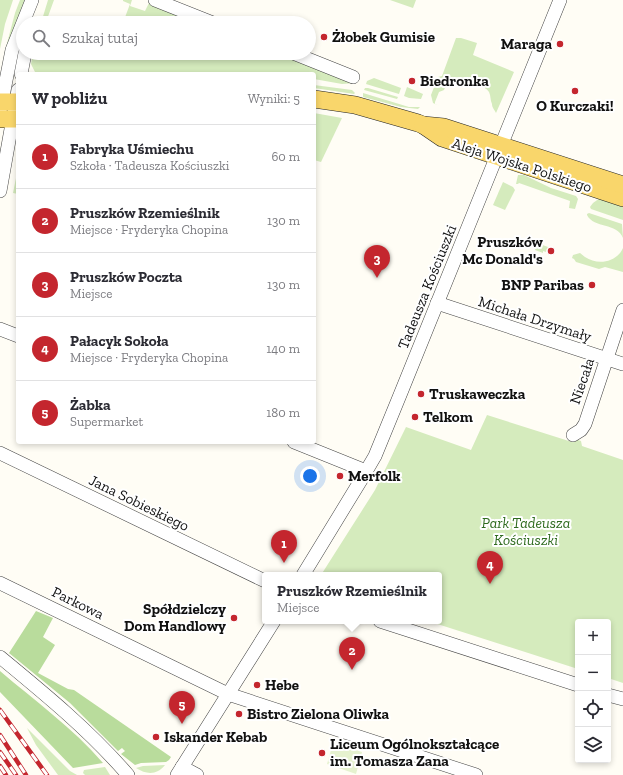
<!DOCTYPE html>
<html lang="pl">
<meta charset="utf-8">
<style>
:root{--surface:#fff;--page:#f2f2f3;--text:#2b2b33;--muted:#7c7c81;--line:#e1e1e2;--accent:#c4262e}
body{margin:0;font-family:"Zilla Slab",serif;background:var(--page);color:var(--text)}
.controls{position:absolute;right:12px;bottom:12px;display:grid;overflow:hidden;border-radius:4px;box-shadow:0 2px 6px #0003}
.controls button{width:36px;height:36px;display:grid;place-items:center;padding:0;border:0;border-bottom:1px solid var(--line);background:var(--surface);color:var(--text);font:20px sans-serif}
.you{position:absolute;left:310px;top:476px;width:14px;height:14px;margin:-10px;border:3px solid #fff;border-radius:50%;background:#1a73e8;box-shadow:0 0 0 6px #1a73e833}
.badge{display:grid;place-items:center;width:26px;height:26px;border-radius:50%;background:var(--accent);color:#fff;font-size:13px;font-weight:700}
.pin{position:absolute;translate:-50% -33px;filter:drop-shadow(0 1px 2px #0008)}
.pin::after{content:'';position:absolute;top:21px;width:14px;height:12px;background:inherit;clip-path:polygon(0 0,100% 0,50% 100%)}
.popup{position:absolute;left:262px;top:572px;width:180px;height:52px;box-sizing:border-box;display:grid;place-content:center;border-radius:4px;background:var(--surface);filter:drop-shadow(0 1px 3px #0005);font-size:13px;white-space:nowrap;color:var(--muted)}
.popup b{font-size:15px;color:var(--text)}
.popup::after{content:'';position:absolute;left:50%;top:100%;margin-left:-8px;border:8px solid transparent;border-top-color:var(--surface)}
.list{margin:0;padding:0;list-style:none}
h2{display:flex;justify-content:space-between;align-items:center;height:52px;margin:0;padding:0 16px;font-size:17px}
h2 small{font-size:13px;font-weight:400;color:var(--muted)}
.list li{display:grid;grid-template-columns:26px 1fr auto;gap:12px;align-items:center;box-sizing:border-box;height:64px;padding:0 16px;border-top:1px solid var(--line)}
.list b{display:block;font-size:15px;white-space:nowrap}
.list p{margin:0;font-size:13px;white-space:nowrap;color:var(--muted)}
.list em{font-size:13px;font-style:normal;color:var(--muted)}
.icon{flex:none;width:22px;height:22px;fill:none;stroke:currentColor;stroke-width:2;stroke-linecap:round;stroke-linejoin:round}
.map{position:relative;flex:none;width:623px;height:775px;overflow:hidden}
.search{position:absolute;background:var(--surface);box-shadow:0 2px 6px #0003;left:16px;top:16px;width:300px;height:44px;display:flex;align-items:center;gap:10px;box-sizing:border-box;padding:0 14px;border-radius:22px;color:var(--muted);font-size:15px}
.panel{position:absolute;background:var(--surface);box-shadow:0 2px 6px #0003;left:16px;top:72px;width:300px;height:372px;border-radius:4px}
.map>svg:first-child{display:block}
</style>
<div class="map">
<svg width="623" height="775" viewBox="0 0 623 775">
<rect width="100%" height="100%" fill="#fffdf5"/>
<g fill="#d5ebbd">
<path d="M 0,0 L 13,0 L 5,24 L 0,49 Z"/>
<path d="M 20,0 L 26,0 L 4,55 L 15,13 Z"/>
<path d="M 48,0 L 54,0 L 46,22 L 49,23 L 41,23 Z"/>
<path d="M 123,0 L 132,0 L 130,6 L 145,11 L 149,3 L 199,23 L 115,23 L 117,18 L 124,20 L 130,4 L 123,1 Z"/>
<path d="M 390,0 L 416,0 L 413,8 Z"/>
<path d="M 456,38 L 461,38 L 477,43 L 473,55 L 514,72 L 496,113 C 495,110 492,108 492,104 C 490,100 491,96 489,92 C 484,85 459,73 451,79 C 448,81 446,86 444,90 L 439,92 L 435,102 L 435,104 L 440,106 L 433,103 L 431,95 L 438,77 L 442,76 Z"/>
<path d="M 33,53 C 40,53 46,57 53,55 L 54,53 L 279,53 L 342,76 L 355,83 L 342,84 L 314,79 L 314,74 L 36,74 L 31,64 Z"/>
<path d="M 374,78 L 401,88 L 399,94 L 366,84 L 367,81 Z"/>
<path d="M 314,85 L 352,90 L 355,93 L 354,94 L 314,88 Z"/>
<path d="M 407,87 L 423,94 L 421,99 L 409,98 L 404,96 Z"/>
<path d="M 365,88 L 368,88 L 398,97 L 397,99 L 364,90 Z"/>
<path d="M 363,93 L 409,107 L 420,107 L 418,109 L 401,107 L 363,97 Z"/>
<path d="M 314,113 L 342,118 L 321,162 L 314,160 Z"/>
<path d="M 18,168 L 18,194 L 13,193 Z"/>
<path d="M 518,175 L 524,175 L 551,188 L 576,196 L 578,199 L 575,209 L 569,208 L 570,201 L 519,183 L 518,184 L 516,184 Z"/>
<path d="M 503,182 L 513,187 L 515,190 L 505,210 L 493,205 Z"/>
<path d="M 600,198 L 623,204 L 623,220 L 591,209 L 590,207 L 593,203 Z"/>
<path d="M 589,213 L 622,224 L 623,238 C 617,222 594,229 587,215 L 587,214 Z"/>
<path d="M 537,243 L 548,247 L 546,252 L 543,251 L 543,253 L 535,250 Z"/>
<path d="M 623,248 L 623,272 L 605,267 L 599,269 L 576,262 L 574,259 L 572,258 L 573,255 L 580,253 C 582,254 583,256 585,257 C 598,266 617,262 623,248 Z"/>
<path d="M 487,415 L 572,442 L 575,439 L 581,441 L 582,446 L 623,460 L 623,683 L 608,678 L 608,622 L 578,622 L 578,669 L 428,621 L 439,621 L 439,575 L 321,575 L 375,490 L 406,427 L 471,450 Z"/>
<path d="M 27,728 L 70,771 L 77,775 L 58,775 L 36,745 Z"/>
<path d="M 165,765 C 157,775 147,775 136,768 L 143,766 Z"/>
<path d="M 105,767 L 110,775 L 85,775 L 83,773 L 84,770 Z"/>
</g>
<g fill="#b9dc9c">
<path d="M 36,611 L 53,618 L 43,637 L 55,645 L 38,673 L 68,689 L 74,690 L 87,699 L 171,757 L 169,760 L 166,762 L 141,763 L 135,765 L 121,754 L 125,751 L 122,748 L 118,751 L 70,703 L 9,653 Z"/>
<path d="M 0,671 C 35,701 73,728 103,763 L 73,768 L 0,692 Z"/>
</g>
<path fill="#e6f2cf" d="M 333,743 L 362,752 L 356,774 L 327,764 Z"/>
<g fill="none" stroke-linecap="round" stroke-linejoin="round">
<g stroke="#444" stroke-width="14">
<g id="minor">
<path d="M 155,0 L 213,23"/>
<path d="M 293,53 L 353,77"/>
<path d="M 21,74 L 25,53"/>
<path d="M 0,111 L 12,50 L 32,0"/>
<path d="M 0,191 L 18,90"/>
<path d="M 437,303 L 623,364"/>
<path d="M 0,329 L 18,336"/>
<path d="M 573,435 L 581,430 L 585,424 L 623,310"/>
<path d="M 294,442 L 366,471"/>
<path d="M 0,453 L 265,581"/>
<path d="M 303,575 L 361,480 L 375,456 L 400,395 L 560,0"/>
<path d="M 0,583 L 228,694 L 476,775"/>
<path d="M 380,621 L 578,685"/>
<path d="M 0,657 C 45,694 90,731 128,775"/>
<path d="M 608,695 L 623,699"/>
<path d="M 182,767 L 197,775"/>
<path d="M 177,775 L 274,621"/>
</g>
</g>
<g stroke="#222" stroke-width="18">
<g id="major">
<path d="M 314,99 L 355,105 L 418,123 L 423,125 L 442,138 L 623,198"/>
<path d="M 0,102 L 18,102"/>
<path d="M 0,119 L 18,119"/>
<path d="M 423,125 L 444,127 L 623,185"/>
</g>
</g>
<use href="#minor" stroke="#fff" stroke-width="13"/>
<use href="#major" stroke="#f9d66b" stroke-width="17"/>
<g stroke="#c4262e" stroke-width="4.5">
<g id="rail">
<path d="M 0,710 L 47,775"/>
<path d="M 0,735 L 26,775"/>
<path d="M 0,752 L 16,775"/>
<path d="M 0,766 L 6,775"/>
</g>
</g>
<use href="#rail" stroke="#fff" stroke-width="3" stroke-dasharray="9" stroke-linecap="butt"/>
</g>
<g fill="#c4262e" stroke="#fff" stroke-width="1.5">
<circle cx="324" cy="37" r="4"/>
<circle cx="560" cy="44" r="4"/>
<circle cx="412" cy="81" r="4"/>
<circle cx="575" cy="91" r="4"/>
<circle cx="551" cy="251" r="4"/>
<circle cx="592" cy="285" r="4"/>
<circle cx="421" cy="394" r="4"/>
<circle cx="415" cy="417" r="4"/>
<circle cx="340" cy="476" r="4"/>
<circle cx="234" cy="618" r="4"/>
<circle cx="257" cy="685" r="4"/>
<circle cx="239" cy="714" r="4"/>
<circle cx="156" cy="737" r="4"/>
<circle cx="322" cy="753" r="4"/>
</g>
<g text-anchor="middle" stroke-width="4" stroke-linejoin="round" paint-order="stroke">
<g font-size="15" font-weight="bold" fill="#111" stroke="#fff" text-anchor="start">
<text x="332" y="42">Żłobek Gumisie</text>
<text x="552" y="49" text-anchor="end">Maraga</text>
<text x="420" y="86">Biedronka</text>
<text x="575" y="111" text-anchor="middle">O Kurczaki!</text>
<text x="543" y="247" text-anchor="end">Pruszków<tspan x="543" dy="17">Mc Donald's</tspan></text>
<text x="584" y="290" text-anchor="end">BNP Paribas</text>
<text x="429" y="399">Truskaweczka</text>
<text x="423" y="422">Telkom</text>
<text x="348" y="481">Merfolk</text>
<text x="226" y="614" text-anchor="end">Spółdzielczy<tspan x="226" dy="17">Dom Handlowy</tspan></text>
<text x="265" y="690">Hebe</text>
<text x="247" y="719">Bistro Zielona Oliwka</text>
<text x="164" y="742">Iskander Kebab</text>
<text x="330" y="749">Liceum Ogólnokształcące<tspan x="330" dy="17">im. Tomasza Zana</tspan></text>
</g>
<g font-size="15" fill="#111" stroke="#fff">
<text transform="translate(522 165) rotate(18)" y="5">Aleja Wojska Polskiego</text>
<text transform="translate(427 287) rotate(-68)" y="5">Tadeusza Kościuszki</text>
<text transform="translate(535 319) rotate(18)" y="5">Michała Drzymały</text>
<text transform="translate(582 381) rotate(-71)" y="5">Niecała</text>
<text transform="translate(139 503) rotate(26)" y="5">Jana Sobieskiego</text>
<text transform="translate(78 603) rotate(26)" y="5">Parkowa</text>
</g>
<g font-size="15" font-style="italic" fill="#2f6b1f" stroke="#fff">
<text x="526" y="528">Park Tadeusza<tspan x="526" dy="17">Kościuszki</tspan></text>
</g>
</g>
</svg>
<div class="controls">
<button>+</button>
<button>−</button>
<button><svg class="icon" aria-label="locate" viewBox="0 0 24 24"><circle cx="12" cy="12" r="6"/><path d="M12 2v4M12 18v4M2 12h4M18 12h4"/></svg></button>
<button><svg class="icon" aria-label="layers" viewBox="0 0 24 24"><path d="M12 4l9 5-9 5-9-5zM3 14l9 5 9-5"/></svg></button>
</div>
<div class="you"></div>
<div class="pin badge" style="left:284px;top:563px">1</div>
<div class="pin badge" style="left:352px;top:670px">2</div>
<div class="popup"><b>Pruszków Rzemieślnik</b>Miejsce</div>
<div class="pin badge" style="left:377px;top:278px">3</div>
<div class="pin badge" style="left:490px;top:584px">4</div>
<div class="pin badge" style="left:182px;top:724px">5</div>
<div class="search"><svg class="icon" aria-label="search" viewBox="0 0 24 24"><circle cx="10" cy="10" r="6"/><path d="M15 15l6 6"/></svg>Szukaj tutaj</div>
<section class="panel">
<h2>W pobliżu<small>Wyniki: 5</small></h2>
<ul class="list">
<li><span class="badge">1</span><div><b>Fabryka Uśmiechu</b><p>Szkoła · Tadeusza Kościuszki</p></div><em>60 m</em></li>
<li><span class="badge">2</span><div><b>Pruszków Rzemieślnik</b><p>Miejsce · Fryderyka Chopina</p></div><em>130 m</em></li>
<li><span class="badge">3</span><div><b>Pruszków Poczta</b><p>Miejsce</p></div><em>130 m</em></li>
<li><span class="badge">4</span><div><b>Pałacyk Sokoła</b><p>Miejsce · Fryderyka Chopina</p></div><em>140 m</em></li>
<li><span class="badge">5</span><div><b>Żabka</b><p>Supermarket</p></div><em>180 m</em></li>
</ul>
</section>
</div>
